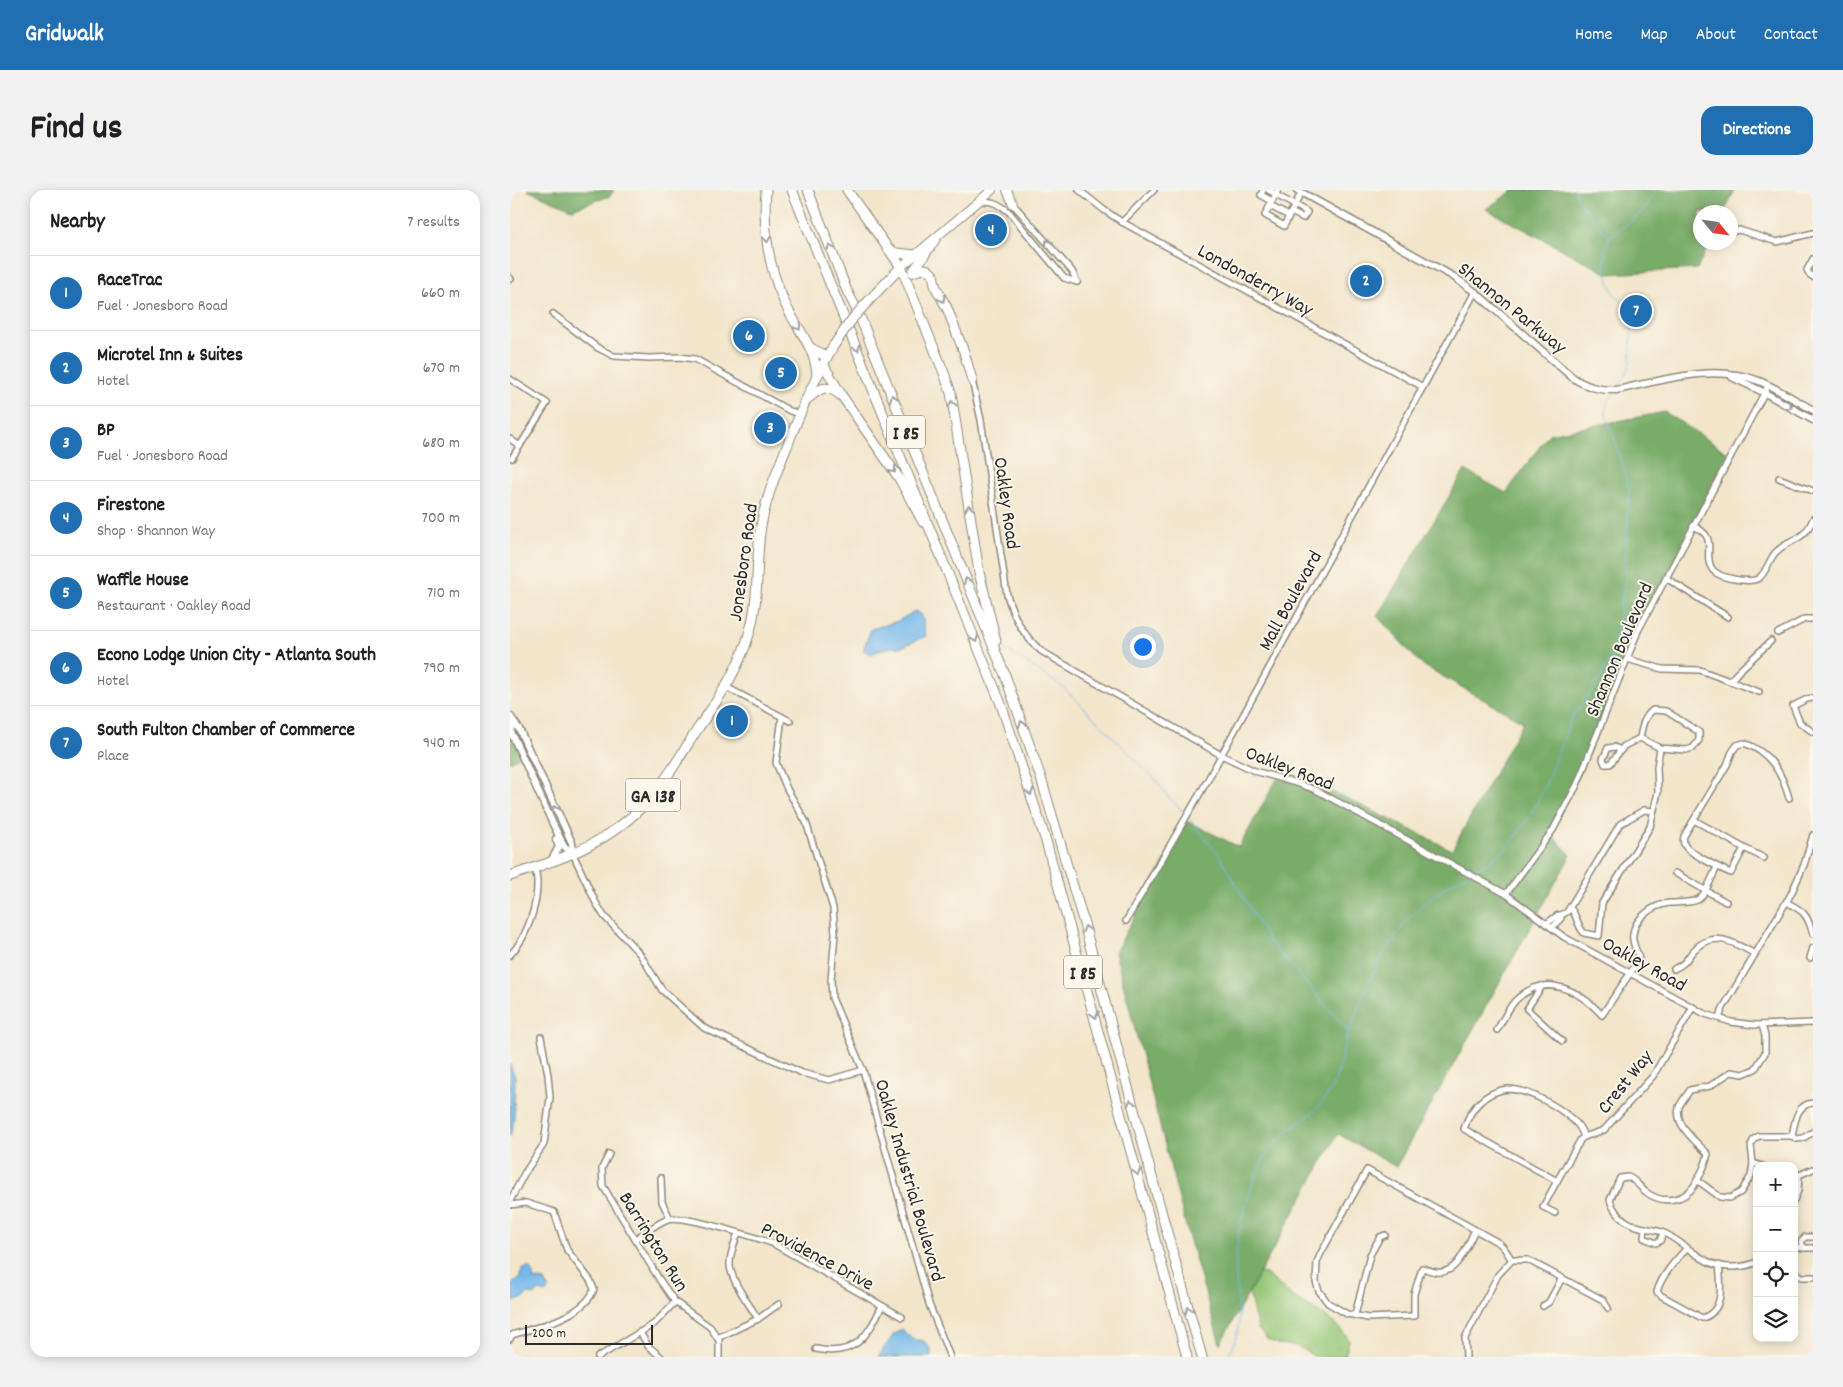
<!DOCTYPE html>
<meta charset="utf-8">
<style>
:root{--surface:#fff;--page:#f2f2f2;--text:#202124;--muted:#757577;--line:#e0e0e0;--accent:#1f6fb2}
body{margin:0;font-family:Dekko,sans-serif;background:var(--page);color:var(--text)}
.controls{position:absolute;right:15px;bottom:15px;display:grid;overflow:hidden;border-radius:10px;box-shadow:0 2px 12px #0003}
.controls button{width:45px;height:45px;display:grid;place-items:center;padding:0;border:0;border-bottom:1px solid var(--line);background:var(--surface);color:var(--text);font:25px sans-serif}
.compass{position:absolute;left:1183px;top:15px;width:45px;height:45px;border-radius:50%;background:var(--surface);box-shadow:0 2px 12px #0003;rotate:119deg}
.scale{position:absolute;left:15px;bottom:12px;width:128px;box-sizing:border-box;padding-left:5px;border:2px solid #2b2b2b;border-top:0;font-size:14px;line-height:18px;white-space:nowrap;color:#2b2b2b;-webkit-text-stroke:4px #fbf7ec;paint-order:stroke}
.you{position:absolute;left:632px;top:456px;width:18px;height:18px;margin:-12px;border:4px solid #fff;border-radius:50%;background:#1a73e8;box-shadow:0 0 0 8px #1a73e833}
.badge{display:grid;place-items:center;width:32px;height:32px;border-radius:50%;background:var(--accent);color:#fff;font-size:16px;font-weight:700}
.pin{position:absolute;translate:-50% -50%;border:2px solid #fff;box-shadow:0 1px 5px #0006}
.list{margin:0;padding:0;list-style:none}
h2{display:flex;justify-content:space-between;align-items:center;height:65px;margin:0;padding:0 20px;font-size:21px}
h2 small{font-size:16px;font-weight:400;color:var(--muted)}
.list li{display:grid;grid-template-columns:32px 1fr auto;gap:15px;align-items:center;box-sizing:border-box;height:75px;padding:0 20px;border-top:1px solid var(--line)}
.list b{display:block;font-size:19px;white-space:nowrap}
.list p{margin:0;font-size:16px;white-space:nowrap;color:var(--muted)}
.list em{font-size:16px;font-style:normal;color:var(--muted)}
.icon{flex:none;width:28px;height:28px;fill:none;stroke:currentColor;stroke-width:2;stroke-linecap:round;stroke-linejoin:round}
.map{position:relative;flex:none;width:1303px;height:1167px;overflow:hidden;border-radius:15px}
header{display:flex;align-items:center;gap:30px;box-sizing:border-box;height:70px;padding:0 25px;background:var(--accent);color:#fff}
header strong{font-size:24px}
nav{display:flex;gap:28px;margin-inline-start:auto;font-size:18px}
.intro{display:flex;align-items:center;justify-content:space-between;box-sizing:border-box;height:120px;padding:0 30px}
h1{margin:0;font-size:35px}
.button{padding:12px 22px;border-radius:15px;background:var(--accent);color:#fff;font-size:18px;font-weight:700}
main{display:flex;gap:30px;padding:0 30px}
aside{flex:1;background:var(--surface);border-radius:15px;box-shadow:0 2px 12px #0003}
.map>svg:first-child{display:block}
</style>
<header>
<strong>Gridwalk</strong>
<nav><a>Home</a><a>Map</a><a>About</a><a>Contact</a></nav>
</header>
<div class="intro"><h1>Find us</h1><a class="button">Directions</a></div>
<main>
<aside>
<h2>Nearby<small>7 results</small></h2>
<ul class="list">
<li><span class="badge">1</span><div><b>RaceTrac</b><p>Fuel · Jonesboro Road</p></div><em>660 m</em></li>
<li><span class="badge">2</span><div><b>Microtel Inn &amp; Suites</b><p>Hotel</p></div><em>670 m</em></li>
<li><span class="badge">3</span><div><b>BP</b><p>Fuel · Jonesboro Road</p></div><em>680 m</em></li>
<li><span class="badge">4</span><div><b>Firestone</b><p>Shop · Shannon Way</p></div><em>700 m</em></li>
<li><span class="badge">5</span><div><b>Waffle House</b><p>Restaurant · Oakley Road</p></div><em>710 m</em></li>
<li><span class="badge">6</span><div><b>Econo Lodge Union City - Atlanta South</b><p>Hotel</p></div><em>790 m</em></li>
<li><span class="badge">7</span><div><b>South Fulton Chamber of Commerce</b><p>Place</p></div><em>940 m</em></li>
</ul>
</aside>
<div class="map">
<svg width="1303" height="1167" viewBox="0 0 1303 1167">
<rect width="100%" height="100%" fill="#fbf7ec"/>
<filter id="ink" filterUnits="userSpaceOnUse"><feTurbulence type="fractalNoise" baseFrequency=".02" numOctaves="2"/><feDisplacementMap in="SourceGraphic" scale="10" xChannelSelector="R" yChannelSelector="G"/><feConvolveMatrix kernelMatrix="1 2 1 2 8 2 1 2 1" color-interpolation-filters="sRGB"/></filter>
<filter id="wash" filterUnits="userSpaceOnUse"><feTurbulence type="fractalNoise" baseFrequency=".0096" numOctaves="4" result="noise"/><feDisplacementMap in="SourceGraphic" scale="20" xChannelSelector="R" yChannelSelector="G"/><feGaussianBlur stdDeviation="1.12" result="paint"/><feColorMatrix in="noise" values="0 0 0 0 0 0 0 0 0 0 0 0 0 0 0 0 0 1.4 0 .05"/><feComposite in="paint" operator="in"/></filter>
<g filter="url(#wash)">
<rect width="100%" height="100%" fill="#f2e5ca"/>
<path fill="#96c777" stroke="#607951" d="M 750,1083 L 756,1084 C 766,1092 776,1102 787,1109 C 804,1120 829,1132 839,1150 L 836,1162 L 833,1167 L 805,1167 L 787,1156 L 767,1154 L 757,1149 L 748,1139 L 739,1103 Z"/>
<g fill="#78ac68" stroke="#526c4a">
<path d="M 17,0 L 104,0 L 100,6 L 62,19 Z"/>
<path d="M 1004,0 L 1225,0 L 1214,22 L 1190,22 L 1190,52 L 1200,53 L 1187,79 L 1098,84 L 976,19 Z"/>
<path d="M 1155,222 L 1218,263 L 1113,472 L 1078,564 L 1041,644 L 1061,665 L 886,977 L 828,944 L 710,1154 L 678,1044 L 605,762 L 677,631 L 729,657 L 767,589 L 797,591 L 836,608 L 942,660 L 1013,532 L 911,474 L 867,426 L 955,280 L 996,303 L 1039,244 Z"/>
<path d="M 0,532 L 12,565 L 0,572 Z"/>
</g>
<g fill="#75b8ea" stroke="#50728a">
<path d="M 405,421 L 412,425 L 416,446 L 392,457 L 375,458 L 361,464 L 353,460 L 361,439 L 388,431 Z"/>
<path d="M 0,874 L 5,887 L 4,931 L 0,947 Z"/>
<path d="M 18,1077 L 23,1081 L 23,1089 L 35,1091 L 38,1098 L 38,1101 L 35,1103 L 30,1101 L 24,1105 L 18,1104 L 14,1108 L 0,1113 C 0,1102 0,1092 9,1089 L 12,1080 Z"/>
<path d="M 392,1139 L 402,1149 L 414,1151 L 421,1159 L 421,1167 L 368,1167 L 384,1144 Z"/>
</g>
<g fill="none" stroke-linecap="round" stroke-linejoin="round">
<g stroke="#75b8ea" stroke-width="1">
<path d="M 1066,0 C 1066,14 1090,36 1099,47"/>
<path d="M 1108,197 L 1115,186 L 1120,174 L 1122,130 L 1118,118 L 1104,104 L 1095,80 L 1095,61 L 1099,48 L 1130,24 L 1138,14 L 1145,0"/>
<path d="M 479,405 L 479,391"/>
<path d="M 488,454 L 553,497 L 644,588 L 660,609 L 677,625"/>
<path d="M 679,628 L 709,665 L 759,751 L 836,838 L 838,843"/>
<path d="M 962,682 L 976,674 L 996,659 L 1019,628 L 1036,594 L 1061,529 L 1091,488 L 1104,459 L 1114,396 L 1119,301 L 1112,273 L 1096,224 L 1097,212 L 1104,203"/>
<path d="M 717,1167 C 737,1136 726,1113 726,1079 C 726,1060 728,1041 734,1023 C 740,999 749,969 767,951 C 785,933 805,926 819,903 C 830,885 831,864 838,845 C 862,777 889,719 956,685"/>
</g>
</g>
</g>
<g filter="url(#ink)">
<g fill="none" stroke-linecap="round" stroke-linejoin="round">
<g stroke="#8e887a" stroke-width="8">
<g id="minor">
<path d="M 569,0 L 594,20 L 612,32 L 913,197"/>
<path d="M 753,0 L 751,5 L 762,11"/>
<path d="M 758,0 L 766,4"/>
<path d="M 768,0 L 755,25 L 774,36 L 791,3"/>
<path d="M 766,5 L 797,22 L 793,28 L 781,22"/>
<path d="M 470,11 C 484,11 490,14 500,23 L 554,88 L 567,92"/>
<path d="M 502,13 L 562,81 L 567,92"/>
<path d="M 760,16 L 779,26"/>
<path d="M 612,32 L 644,0"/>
<path d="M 1220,42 L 1229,40 L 1267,52 L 1303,43"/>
<path d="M 1303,69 L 1297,80 L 1299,84 L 1303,87"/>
<path d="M 0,88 L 1,89"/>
<path d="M 43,124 L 88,158 L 104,166 L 139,168 L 170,167 L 185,169 L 280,221 L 290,224"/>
<path d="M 0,189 L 37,213 L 2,268"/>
<path d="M 462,190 L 471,230 L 497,405 C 504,428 513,445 531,461 L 711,565 L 745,581 L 789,594 L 806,600 L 996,704 L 1054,747 L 1195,824 L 1221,832 L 1244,835 L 1303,833"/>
<path d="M 0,249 L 10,256"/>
<path d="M 1269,288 L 1303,301"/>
<path d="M 1183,336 C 1210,347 1192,364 1202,379 C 1208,388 1240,394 1249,388 C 1257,382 1259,369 1266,362 C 1280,348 1293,353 1303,329"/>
<path d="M 1156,388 L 1218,427"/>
<path d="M 1268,443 L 1295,429 L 1303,429"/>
<path d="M 1117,469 L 1152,479 L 1190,480 L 1249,502"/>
<path d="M 1220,491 L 1228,482 L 1261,451"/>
<path d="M 216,497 L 280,531"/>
<path d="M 1303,508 L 1297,509 L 1283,516 L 1290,533 L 1303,542"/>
<path d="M 1143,520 L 1156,521 L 1189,542 L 1189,550 L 1183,558 L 1176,560 L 1150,558 L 1130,548 C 1132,536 1134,527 1143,520 Z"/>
<path d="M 272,527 L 266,573 L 277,599 L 296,632 L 323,718 L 325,744 L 321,790 L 322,808 L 353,880 L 419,1114 L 440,1167"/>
<path d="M 1104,557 L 1111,560 L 1100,574 L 1095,574 L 1093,569 L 1098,558 Z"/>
<path d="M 1111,560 L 1114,556 L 1130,548"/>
<path d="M 1184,630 L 1234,658 L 1221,683 C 1213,680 1180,663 1176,657 C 1173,654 1173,650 1174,646 L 1217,575 L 1222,562 L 1227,555 L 1234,553 C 1260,562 1272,583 1279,608"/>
<path d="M 1234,658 L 1254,668"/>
<path d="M 63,664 L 86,713 L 94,726 L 130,764 L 152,800 L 194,838 L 292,883 L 319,890 L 353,880"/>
<path d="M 1165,683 L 1216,712"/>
<path d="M 996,704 L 1043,640 L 1067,595 L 1128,441 L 1258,196"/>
<path d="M 1276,712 C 1294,721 1297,724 1303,744"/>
<path d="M 1060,718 C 1068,726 1066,734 1074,743 L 1089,746 L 1092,713 L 1140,637 L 1148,602 L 1147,577 L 1150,558"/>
<path d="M 616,731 L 696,593 L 965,102"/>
<path d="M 1036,734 L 1048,725 L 1051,725 L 1057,722 L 1110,634 L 1134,620 L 1143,621"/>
<path d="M 1042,738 L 1051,728 L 1051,725"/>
<path d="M 0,765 C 19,746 32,704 25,678"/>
<path d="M 1300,768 L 1303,758"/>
<path d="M 1164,779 C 1178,772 1175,770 1184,760 C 1203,739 1225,753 1245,764"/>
<path d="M 1032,796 L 1017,819 L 1052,851"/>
<path d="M 1209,828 L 1213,818 L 1281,704 L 1294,675 L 1303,645"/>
<path d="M 987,840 C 993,830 997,820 1005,811 C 1034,781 1069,800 1092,825 L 1129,770 C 1128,761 1121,753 1123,744 C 1125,727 1144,715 1159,713 C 1168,712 1183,714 1190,708 C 1196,703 1203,685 1207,677"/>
<path d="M 997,899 C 1018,899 1050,917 1064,931 C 1069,935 1072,941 1074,947 L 1071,949 L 1047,991 L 954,939 C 960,918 975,902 997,899 Z"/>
<path d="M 1303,913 C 1286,914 1285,932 1282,946 L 1287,949 L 1293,948 L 1303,942"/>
<path d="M 1074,947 L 1094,940 L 1143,886 L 1183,817"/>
<path d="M 99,964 L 92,978 L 93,996 L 149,1089 L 165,1112 L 200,1137 L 209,1150 L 209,1167"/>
<path d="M 1243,973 L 1252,976"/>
<path d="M 151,988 L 152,1012 L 160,1028"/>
<path d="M 1187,990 L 1210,1007 L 1220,1008 L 1231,1002 L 1241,986 L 1243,973 L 1241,955 L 1244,949 L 1249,946 L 1282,946"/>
<path d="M 1284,1010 L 1288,1001 L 1289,985 L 1303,979"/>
<path d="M 0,1011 L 14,984 L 34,954 L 40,907 L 38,885 L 31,847"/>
<path d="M 0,1015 L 16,1013 L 44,1022 L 57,1060 L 80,1090 L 84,1099 C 75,1126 27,1137 2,1145 L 0,1149"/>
<path d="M 1045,1023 L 1033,1017 L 1047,991"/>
<path d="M 1135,1038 L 1134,1048 L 1146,1053 L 1150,1051 L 1153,1043"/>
<path d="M 965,1040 C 957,1055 948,1085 927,1082 C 922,1082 917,1079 912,1078 L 904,1104 L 904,1126 L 858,1128 L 837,1124 L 818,1113 L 809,1101 L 806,1092 L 807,1072 L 811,1063 L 857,980 L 989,1053 L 994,1058 L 1002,1070 L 1018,1070 L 1093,1110 L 1098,1118"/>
<path d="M 228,1043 C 225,1052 220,1063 220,1073 C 219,1089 240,1115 248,1129"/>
<path d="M 1303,1047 L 1295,1047 L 1291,1052 L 1294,1058 L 1303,1058"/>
<path d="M 125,1049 C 135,1043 147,1033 158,1029 C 171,1024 248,1048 264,1054 L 392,1127"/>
<path d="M 1284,1057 L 1294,1058"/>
<path d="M 1177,1058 C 1166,1070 1151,1086 1147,1102 L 1152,1106 L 1192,1128 C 1215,1122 1211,1093 1209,1075"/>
<path d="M 1247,1072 C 1234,1078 1214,1079 1201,1073 C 1185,1066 1172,1052 1156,1044 C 1143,1037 1128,1040 1116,1031 C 1109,1026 1102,1018 1100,1010 L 1110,988 C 1113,988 1115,987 1118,987 C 1125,989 1130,998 1136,1002 C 1151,1014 1173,1012 1184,996 C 1190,986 1196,975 1198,964 C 1187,952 1164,936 1169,917 C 1171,912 1177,905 1180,900 L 1200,896 L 1221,882 L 1233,884 L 1245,879 L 1255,863 L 1255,846 L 1252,835"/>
<path d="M 1284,1081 L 1292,1087 L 1303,1087"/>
<path d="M 1033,1116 L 1039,1112 L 1052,1088"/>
<path d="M 845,1125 L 860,1065 L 870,1047 L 875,1045"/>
<path d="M 130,1142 L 138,1156 L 151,1167"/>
<path d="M 207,1148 L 248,1129 L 269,1114"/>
<path d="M 306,1159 C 345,1167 357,1147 372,1116"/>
<path d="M 88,1167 L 144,1134 L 165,1112"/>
<path d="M 956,1167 L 955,1148 L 988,1085 L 1002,1070"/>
</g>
</g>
<g stroke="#8e887a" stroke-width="9">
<g id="tertiary">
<path d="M 787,0 L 944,87 L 965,102 L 1062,187 C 1076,197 1089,200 1106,200 C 1152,191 1202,173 1249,191 C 1268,199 1285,210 1303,220"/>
<path d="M 1222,187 L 1255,203 L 1303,230"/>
<path d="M 0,526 L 9,539 L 62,653 L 63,664"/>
<path d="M 3,532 L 1,542 L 43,634 L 54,656 L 63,664"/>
<path d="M 41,671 L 49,657 L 46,649"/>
</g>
</g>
<g stroke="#8e887a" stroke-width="10">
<g id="primary">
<path d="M 497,0 L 503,14"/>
<path d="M 391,77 L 482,0"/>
</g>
</g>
<g stroke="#8e887a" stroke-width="11">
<g id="trunk">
<path d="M 364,105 L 391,77"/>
<path d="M 0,686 C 60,666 106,651 147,600 C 163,580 175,558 189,537 C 210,507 230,477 240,441 C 250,405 245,372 251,336 C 256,307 267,281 278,254 C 291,220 305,187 324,155"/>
</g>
</g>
<g stroke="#8e887a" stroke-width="11">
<g id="motorway">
<path d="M 256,0 C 253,37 258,75 273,109 C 284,136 306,156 307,186"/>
<path d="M 282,0 L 491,514 L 536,651 L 677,1167"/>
<path d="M 298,0 L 337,101 L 348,122 L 495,485 L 531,588 L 573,730 L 653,1028 L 692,1167"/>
<path d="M 337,0 L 391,77 L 434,183 L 441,203 L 469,382 L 486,451"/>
<path d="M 379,59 L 386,63 L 405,65"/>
<path d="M 403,82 L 413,79 L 418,80 L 423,85 L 426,98 L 437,118 L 454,162 L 462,190"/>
<path d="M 403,82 L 426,48"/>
<path d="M 301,158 L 317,167"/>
<path d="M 313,174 L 332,206 L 389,288 L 413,332"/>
<path d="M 294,212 C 308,201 314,191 330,205"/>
</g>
</g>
<use href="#minor" stroke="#fff" stroke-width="5"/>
<use href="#tertiary" stroke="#fff" stroke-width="6"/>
<use href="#primary" stroke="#fff" stroke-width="8"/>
<use href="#trunk" stroke="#fff" stroke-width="9"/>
<use href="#motorway" stroke="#fff" stroke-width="9"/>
<g stroke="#8e887a" stroke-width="11" stroke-linecap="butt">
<path id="trunk-bridge" d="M 324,155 L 343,128 L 364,105"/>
</g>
<use href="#trunk-bridge" stroke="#fff" stroke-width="9"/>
</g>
<defs><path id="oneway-chevron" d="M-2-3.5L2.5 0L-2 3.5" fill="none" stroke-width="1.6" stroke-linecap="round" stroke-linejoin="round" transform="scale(1.25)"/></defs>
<g stroke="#a0a0a0">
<use href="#oneway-chevron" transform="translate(257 49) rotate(83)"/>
<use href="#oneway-chevron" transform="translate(538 53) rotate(-130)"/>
<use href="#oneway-chevron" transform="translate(320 58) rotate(-111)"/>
<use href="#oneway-chevron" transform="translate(432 109) rotate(62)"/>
<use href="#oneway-chevron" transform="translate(288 137) rotate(57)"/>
<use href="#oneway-chevron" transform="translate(347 158) rotate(68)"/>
<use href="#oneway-chevron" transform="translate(383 208) rotate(-112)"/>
<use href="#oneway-chevron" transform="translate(442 214) rotate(-99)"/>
<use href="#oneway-chevron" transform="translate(1279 216) rotate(29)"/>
<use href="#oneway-chevron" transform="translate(383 280) rotate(55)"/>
<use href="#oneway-chevron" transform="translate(459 318) rotate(-99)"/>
<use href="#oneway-chevron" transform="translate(457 391) rotate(-112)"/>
<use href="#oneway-chevron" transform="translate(465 449) rotate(68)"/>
<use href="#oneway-chevron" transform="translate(512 534) rotate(-109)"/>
<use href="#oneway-chevron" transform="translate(520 602) rotate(72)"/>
<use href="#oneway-chevron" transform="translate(45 619) rotate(-115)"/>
<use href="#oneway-chevron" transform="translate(576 739) rotate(-105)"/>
<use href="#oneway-chevron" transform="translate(585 825) rotate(75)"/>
<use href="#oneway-chevron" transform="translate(621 913) rotate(-105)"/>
<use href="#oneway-chevron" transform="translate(627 982) rotate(75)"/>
<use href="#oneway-chevron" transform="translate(679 1120) rotate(-106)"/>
</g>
</g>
<g text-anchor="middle" stroke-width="4" stroke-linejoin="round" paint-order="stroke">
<g fill="#fbf7ec" stroke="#696865" stroke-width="1">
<rect x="377" y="225.5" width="38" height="33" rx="4"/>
<rect x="115.5" y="588.5" width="55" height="33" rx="4"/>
<rect x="554" y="765.5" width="38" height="33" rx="4"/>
</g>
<g font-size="19" font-weight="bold" fill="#2b2b2b">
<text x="396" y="249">I 85</text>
<text x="143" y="612">GA 138</text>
<text x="573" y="789">I 85</text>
</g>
<g font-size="20" fill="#2b2b2b" stroke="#fbf7ec">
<text transform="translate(746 89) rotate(29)" y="7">Londonderry Way</text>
<text transform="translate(1003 117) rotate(39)" y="7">Shannon Parkway</text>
<text transform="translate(498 313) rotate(82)" y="7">Oakley Road</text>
<text transform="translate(232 372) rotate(-82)" y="7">Jonesboro Road</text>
<text transform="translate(779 410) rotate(-61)" y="7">Mall Boulevard</text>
<text transform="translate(1108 459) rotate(-67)" y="7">Shannon Boulevard</text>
<text transform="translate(780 577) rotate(21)" y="7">Oakley Road</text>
<text transform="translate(1135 773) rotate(29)" y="7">Oakley Road</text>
<text transform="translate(1114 891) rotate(-51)" y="7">Crest Way</text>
<text transform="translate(401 990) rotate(74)" y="7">Oakley Industrial Boulevard</text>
<text transform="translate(145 1051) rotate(58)" y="7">Barrington Run</text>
<text transform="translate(308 1065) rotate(28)" y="7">Providence Drive</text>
</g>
</g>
</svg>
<div class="controls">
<button>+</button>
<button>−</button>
<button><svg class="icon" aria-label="locate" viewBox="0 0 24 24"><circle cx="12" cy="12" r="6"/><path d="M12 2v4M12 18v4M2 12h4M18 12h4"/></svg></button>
<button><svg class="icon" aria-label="layers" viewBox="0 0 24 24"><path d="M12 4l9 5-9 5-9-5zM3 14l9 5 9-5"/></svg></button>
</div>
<svg class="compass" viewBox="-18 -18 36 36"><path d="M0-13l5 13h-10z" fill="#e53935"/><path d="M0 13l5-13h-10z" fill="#757577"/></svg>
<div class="scale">200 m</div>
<div class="you"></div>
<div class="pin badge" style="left:222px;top:531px">1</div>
<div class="pin badge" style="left:856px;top:91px">2</div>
<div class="pin badge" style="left:260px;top:238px">3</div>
<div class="pin badge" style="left:481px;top:40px">4</div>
<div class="pin badge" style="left:271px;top:183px">5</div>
<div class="pin badge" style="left:239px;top:146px">6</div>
<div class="pin badge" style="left:1126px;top:121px">7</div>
</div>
</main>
